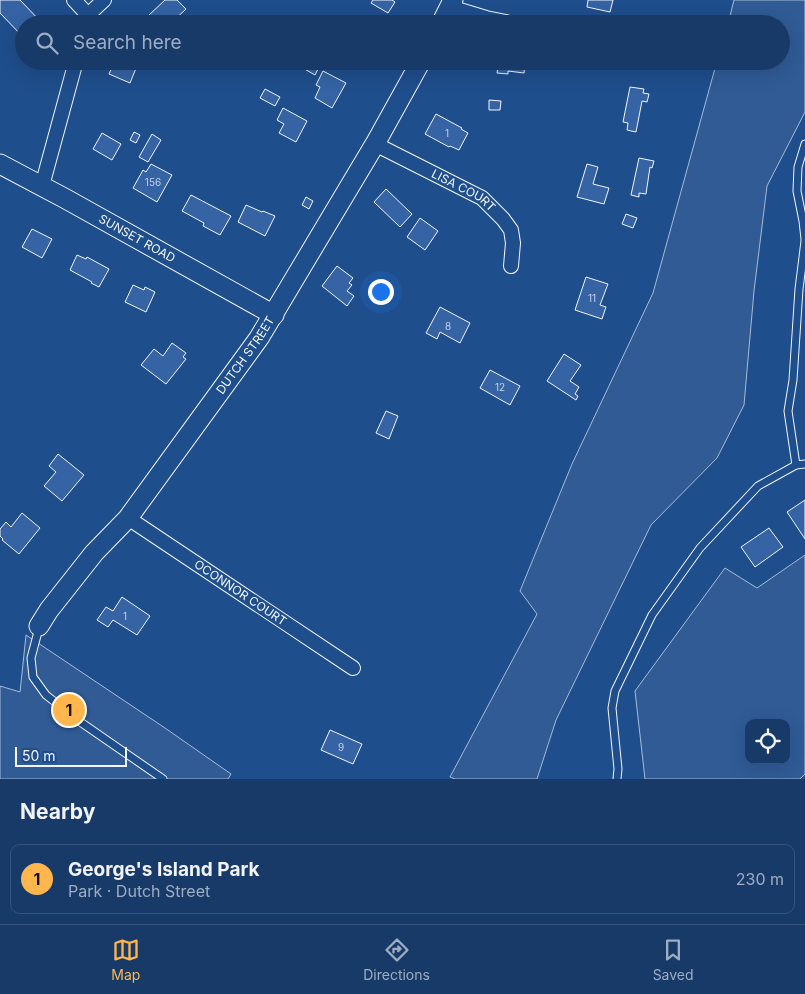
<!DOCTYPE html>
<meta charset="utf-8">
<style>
:root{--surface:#173a69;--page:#244571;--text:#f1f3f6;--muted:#9eadc0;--line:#36547d;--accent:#ffb74d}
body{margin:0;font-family:Inter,sans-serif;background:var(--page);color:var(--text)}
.controls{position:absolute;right:15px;bottom:15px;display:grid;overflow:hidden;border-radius:10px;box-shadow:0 5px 20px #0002}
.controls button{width:45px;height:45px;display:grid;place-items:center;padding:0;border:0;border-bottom:1px solid var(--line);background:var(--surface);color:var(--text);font:25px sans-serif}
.scale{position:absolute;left:15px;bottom:12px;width:112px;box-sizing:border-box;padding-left:5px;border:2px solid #f2f6ff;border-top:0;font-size:14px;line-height:18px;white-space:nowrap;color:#f2f6ff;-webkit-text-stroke:4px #1f4e8c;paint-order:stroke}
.you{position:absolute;left:380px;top:291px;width:18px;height:18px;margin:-12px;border:4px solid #fff;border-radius:50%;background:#1a73e8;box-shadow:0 0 0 8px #1a73e833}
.badge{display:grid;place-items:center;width:32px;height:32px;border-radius:50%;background:var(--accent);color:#111;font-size:16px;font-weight:700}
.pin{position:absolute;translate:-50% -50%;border:2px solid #fff;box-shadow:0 1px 5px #0006}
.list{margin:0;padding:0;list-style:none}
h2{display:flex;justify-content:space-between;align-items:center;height:65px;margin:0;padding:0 20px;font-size:21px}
h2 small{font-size:16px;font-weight:400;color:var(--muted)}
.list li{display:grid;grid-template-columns:32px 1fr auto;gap:15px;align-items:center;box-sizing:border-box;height:70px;margin:0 10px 10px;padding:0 10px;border:1px solid var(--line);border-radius:10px}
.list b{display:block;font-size:19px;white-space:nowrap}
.list p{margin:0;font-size:16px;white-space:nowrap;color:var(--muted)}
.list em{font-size:16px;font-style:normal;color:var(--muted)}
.icon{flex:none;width:28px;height:28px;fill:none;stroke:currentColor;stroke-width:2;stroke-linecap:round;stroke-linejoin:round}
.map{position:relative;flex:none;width:805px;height:779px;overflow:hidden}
.search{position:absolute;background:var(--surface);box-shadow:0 5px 20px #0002;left:15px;right:15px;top:15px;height:55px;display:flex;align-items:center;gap:12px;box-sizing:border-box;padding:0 18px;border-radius:28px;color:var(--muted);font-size:19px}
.sheet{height:145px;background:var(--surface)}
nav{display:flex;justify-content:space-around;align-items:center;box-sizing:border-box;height:70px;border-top:1px solid var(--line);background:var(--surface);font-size:14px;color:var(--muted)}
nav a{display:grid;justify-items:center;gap:2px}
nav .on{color:var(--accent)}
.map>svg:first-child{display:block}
</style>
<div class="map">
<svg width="805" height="779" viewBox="0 0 805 779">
<rect width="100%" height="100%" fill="#1f4e8c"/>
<g fill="#305b95" stroke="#a8bbd7" fill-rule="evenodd">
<path d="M 734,0 L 805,0 L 805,112 L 767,186 L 754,291 L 744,405 L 717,458 L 651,525 L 556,720 L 537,779 L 455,779 L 450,777 L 537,614 L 520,591 L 572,464 L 653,293 L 717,61 L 781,61 L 781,24 L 728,24 Z"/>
<path d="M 805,555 L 805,774 L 800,779 L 645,779 L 635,691 L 725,568 L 757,588 ZM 749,723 L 786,723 L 786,760 L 749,760 Z"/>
<path d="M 26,635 L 165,728 L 231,774 L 228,779 L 0,779 L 0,686 L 20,692 Z"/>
</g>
<g fill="#3563a3" stroke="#f2f6ff">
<path d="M 0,0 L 20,0 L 43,24 L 24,24 L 24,34 L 22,36 L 0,13 Z"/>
<path d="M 165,0 L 177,0 L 186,9 L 170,24 L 158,24 L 149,15 Z"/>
<path d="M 373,0 L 392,0 L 395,2 L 388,13 L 371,3 Z"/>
<path d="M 588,0 L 613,0 L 610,12 L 587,7 Z"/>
<path d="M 117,61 L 139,61 L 130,83 L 109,74 L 114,62 L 117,62 Z"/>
<path d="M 304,61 L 322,61 L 315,75 L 301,67 Z"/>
<path d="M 499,61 L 525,61 L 524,73 L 508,71 L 508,74 L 497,73 Z"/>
<path d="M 323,71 L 346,83 L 332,108 L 315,98 L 320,87 L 316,85 Z"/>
<path d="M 630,87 L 644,89 L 643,93 L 649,94 L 647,102 L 642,101 L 636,132 L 627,130 L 628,123 L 623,122 Z"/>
<path d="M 265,89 L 280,97 L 275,106 L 260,98 Z"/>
<path d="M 489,100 L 501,101 L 500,110 L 489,110 Z"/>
<path d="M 283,108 L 307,121 L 296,142 L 279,133 L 284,124 L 277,120 Z"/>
<path d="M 436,114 L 462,128 L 461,129 L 468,133 L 459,150 L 450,146 L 449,147 L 425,134 Z"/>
<path d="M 134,132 L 140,135 L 136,143 L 130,140 Z"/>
<path d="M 102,133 L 121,144 L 112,160 L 93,149 Z"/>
<path d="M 152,134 L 161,140 L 148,162 L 139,157 Z"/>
<path d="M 639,158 L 654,161 L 652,168 L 650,167 L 646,194 L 639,193 L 639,197 L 631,195 Z"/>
<path d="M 151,164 L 172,175 L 157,202 L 133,188 L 143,170 L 146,172 Z"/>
<path d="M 587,164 L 598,167 L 593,184 L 609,188 L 604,204 L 577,197 Z"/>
<path d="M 386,189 L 412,214 L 400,227 L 374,202 Z"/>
<path d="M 191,195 L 231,216 L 220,235 L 203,226 L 204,223 L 182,211 Z"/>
<path d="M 306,197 L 313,201 L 309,209 L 302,205 Z"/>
<path d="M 246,205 L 262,212 L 263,211 L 275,216 L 265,236 L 238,222 Z"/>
<path d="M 626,214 L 637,218 L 633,228 L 622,224 Z"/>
<path d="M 420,218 L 438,231 L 425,250 L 407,237 Z"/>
<path d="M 32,229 L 52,239 L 42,258 L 22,247 Z"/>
<path d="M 77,255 L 86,259 L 87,257 L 109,269 L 99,287 L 91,283 L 92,282 L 70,270 Z"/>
<path d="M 337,266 L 353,278 L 349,283 L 352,285 L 347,291 L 354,296 L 347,306 L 322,286 Z"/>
<path d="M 586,277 L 608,284 L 600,305 L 606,307 L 602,319 L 575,310 Z"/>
<path d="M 133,285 L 144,290 L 145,287 L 155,292 L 146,312 L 125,302 Z"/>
<path d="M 440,307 L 470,323 L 460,343 L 440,332 L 437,339 L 426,333 Z"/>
<path d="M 172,343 L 186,353 L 183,357 L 186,359 L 166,384 L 141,365 L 154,349 L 163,356 Z"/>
<path d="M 564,354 L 581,365 L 570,381 L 579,387 L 575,394 L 578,396 L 576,400 L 547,381 Z"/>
<path d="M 490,370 L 520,386 L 510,405 L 480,388 Z"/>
<path d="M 386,411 L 398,416 L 389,439 L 376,433 Z"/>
<path d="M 58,454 L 84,475 L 62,501 L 44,486 L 56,472 L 49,466 Z"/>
<path d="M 805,500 L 805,539 L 787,512 Z"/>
<path d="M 22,513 L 40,528 L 19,554 L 2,540 L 3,539 L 0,536 L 0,529 L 6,522 L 11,527 Z"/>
<path d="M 769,528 L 783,547 L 755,567 L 741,547 Z"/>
<path d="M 122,597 L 150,616 L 137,635 L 113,620 L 108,627 L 97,620 L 106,607 L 113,611 Z"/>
<path d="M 330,730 L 362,744 L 353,764 L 321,750 Z"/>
</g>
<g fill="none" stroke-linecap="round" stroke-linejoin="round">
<g stroke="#f2f6ff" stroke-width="9">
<g id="lane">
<path d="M 805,144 L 798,167 L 797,191 L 803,221 L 805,239"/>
<path d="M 796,465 L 788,411 L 793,380 L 799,289 L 805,241"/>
<path d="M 39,628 L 31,658 L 33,677 L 46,695 L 79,721 L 163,779"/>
<path d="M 617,779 L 618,769 L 612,708 L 615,691 L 652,615 L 700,548 L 758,486 L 796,465 L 805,464"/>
</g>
</g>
<g stroke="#f2f6ff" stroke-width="16">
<g id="street">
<path d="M 74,0 L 88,15"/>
<path d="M 450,7 L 486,18 L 515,24"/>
<path d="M 86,24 L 88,15 L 104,0"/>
<path id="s1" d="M 375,144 L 482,198 L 503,219 L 511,230 L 513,243 L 511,266"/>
<path d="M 42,186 L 76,61"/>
<path id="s2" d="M 128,518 L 353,668"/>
</g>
</g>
<g stroke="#f2f6ff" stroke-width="21">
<g id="secondary">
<path d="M 441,24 L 453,0"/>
<path id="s3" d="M 0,164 L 66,199 L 274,315"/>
<path id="s4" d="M 39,626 L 49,610 L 94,553 L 128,518 L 259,338 L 375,144 L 421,61"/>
</g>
</g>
<use href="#lane" stroke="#1f4e8c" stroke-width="7"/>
<use href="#street" stroke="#1f4e8c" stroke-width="14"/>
<use href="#secondary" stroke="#1f4e8c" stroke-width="19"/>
</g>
<g text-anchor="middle" stroke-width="4" stroke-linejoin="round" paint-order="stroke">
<g font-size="10" fill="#c3d1e8">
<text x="447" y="137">1</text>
<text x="153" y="186">156</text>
<text x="592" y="302">11</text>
<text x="448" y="330">8</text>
<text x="500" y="391">12</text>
<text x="125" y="620">1</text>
<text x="341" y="751">9</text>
</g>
<g font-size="12" fill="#f2f6ff" stroke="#1f4e8c">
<text dy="4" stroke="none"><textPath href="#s1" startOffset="100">LISA COURT</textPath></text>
<text dy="4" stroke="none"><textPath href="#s3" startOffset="156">SUNSET ROAD</textPath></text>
<text dy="4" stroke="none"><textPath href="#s4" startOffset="341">DUTCH STREET</textPath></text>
<text dy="4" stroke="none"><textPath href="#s2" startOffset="135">OCONNOR COURT</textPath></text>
</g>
</g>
</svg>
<div class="controls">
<button><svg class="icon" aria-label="locate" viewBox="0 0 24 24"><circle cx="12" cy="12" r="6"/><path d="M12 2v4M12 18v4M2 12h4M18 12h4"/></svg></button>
</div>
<div class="scale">50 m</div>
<div class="you"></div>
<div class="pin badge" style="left:69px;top:710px">1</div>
<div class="search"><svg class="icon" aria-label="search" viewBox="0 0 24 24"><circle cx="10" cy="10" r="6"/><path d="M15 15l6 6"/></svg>Search here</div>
</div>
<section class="sheet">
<h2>Nearby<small></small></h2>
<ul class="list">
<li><span class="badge">1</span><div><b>George's Island Park</b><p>Park · Dutch Street</p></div><em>230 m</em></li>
</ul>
</section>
<nav>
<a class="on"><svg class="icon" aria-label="map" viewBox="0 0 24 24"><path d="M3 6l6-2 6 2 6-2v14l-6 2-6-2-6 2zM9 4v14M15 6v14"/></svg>Map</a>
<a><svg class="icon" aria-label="directions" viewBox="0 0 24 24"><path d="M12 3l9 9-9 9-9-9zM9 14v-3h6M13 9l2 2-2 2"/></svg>Directions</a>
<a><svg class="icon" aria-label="saved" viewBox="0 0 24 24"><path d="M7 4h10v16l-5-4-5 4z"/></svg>Saved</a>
</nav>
